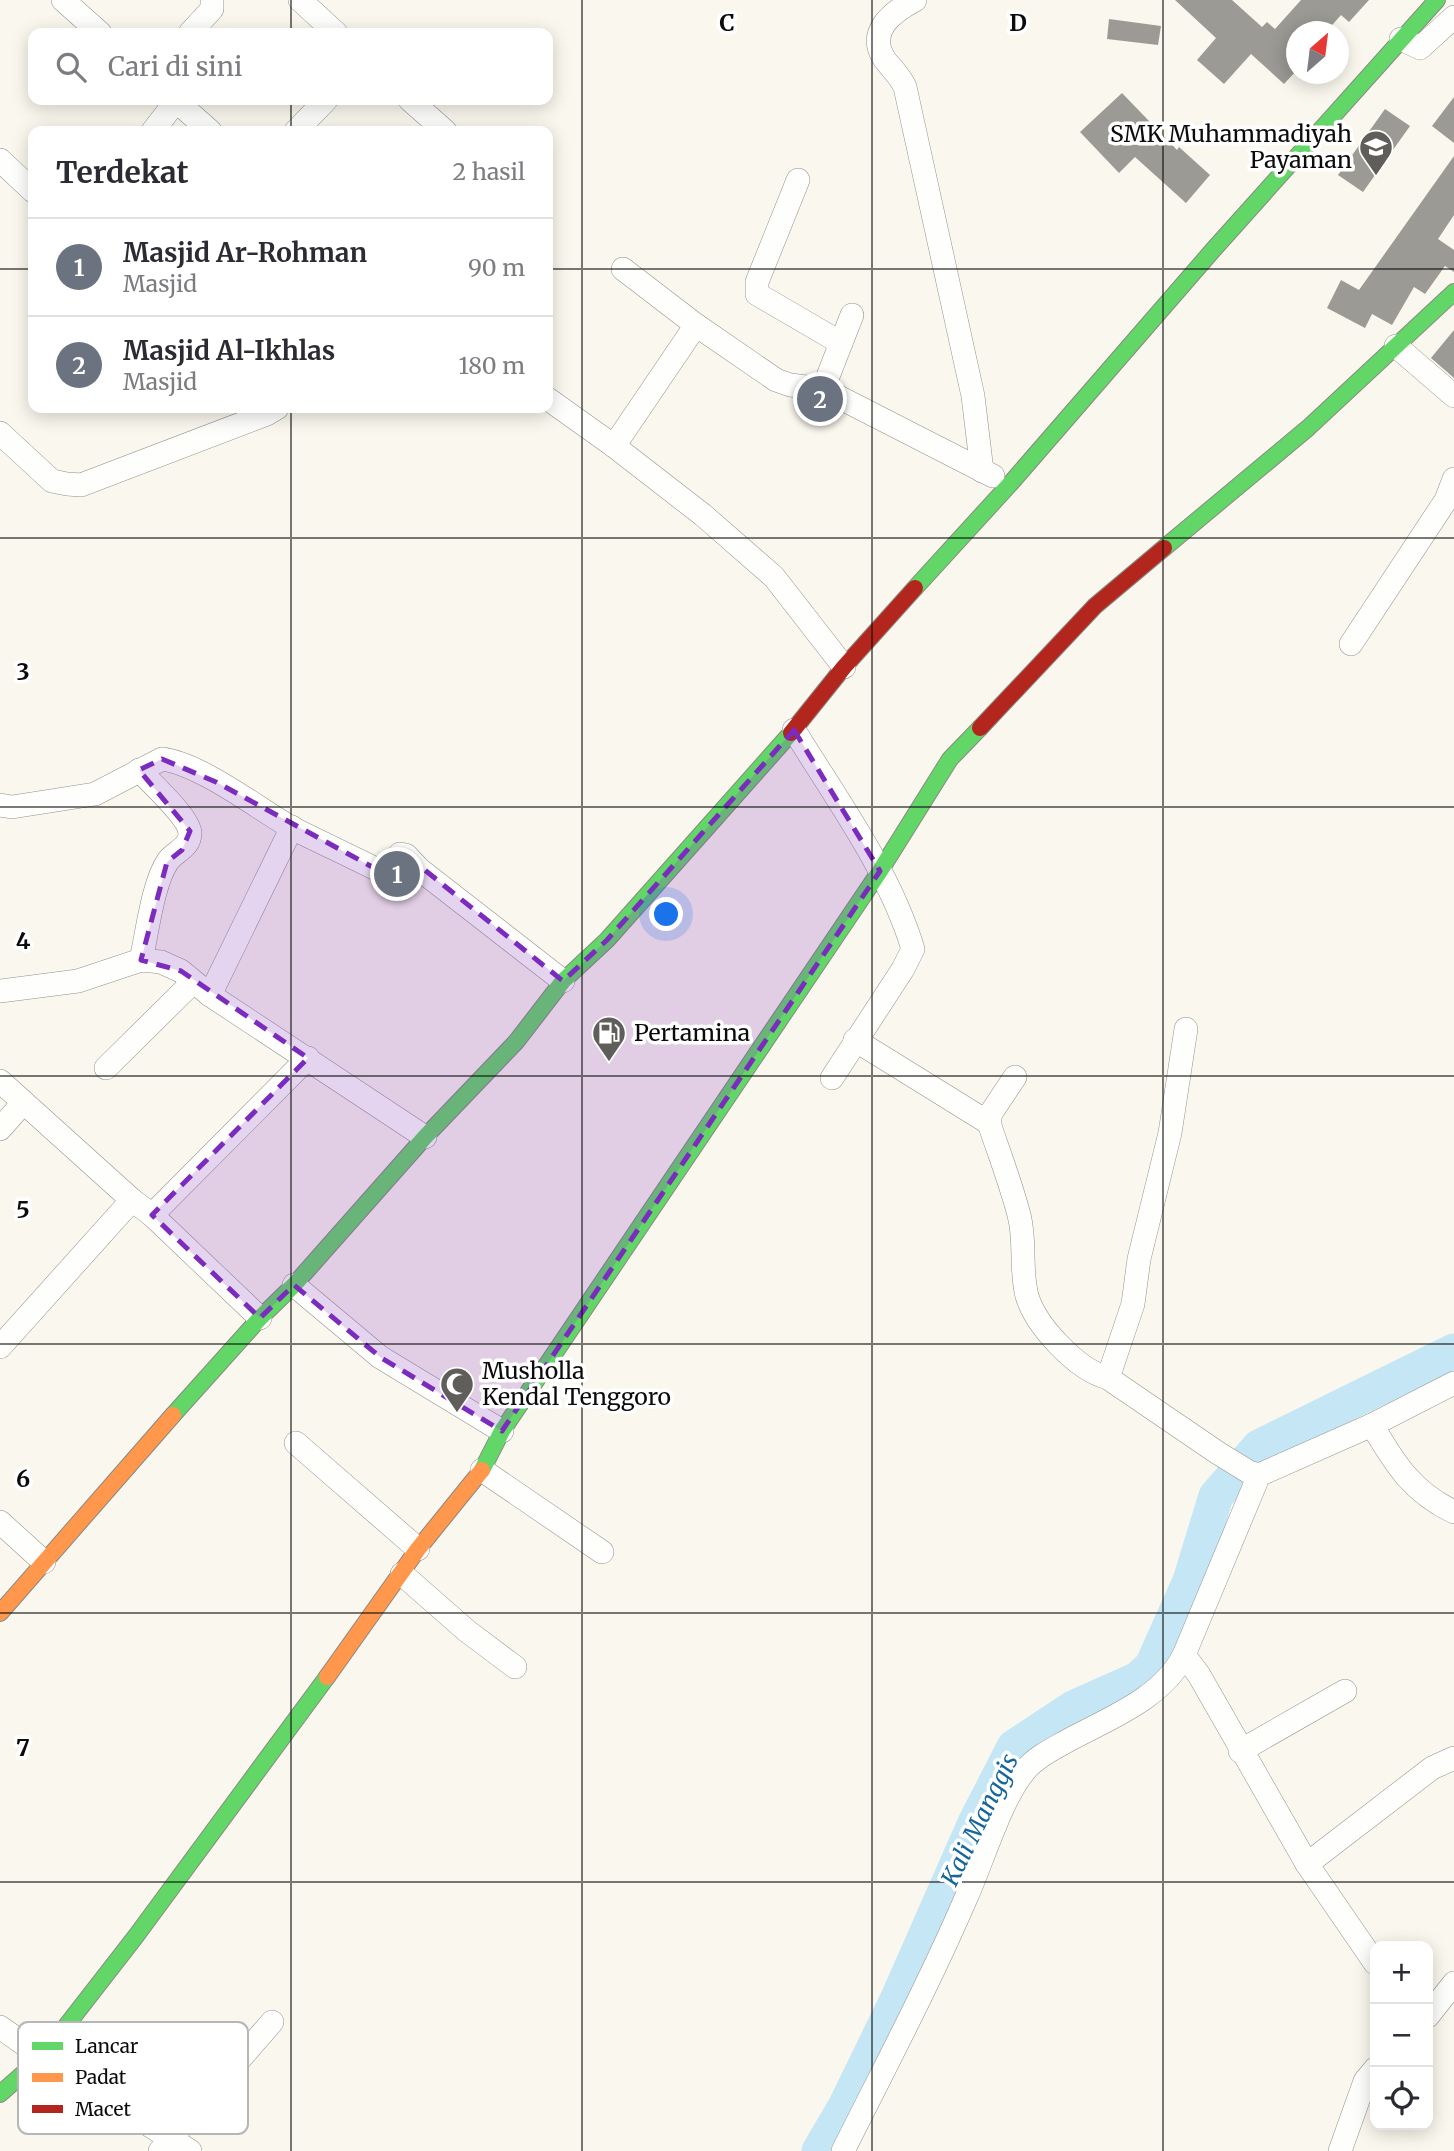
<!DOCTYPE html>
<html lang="id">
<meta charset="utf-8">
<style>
:root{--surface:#fff;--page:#f7f7f7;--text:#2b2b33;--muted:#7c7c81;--line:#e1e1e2;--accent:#5f5e5a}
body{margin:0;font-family:Merriweather,serif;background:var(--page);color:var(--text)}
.controls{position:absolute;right:21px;bottom:21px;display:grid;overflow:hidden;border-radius:14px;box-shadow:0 4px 18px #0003}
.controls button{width:63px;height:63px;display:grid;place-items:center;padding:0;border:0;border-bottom:2px solid var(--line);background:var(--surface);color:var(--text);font:35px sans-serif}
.compass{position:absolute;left:1286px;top:21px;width:63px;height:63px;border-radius:50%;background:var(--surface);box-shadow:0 4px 18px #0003;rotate:28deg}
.you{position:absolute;left:667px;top:915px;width:24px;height:24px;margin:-18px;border:5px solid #fff;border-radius:50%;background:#1a73e8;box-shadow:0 0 0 10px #1a73e833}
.badge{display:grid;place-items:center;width:46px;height:46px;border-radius:50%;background:var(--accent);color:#fff;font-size:23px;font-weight:700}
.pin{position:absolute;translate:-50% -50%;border:4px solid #fff;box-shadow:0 2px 7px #0006}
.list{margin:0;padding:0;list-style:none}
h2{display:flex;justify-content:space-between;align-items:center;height:91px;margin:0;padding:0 28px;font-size:30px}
h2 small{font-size:23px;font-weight:400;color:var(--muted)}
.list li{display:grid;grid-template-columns:46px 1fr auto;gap:21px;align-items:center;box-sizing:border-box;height:98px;padding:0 28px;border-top:2px solid var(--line)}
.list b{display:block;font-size:26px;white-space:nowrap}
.list p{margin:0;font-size:23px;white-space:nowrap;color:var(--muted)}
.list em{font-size:23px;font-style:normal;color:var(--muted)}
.icon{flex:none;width:38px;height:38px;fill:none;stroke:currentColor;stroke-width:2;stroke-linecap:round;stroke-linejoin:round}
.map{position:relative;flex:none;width:1454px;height:2151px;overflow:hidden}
.search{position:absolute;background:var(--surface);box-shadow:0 4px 18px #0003;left:28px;top:28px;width:525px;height:77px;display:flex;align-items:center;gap:18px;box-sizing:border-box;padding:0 24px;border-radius:14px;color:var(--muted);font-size:26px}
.panel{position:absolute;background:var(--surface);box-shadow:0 4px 18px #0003;left:28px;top:126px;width:525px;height:287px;border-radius:14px}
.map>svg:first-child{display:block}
</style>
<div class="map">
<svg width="1454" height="2151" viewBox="0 0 1454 2151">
<rect width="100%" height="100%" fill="#faf7ee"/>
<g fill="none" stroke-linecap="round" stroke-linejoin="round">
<path stroke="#c5e6f4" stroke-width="35" d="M 819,2151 L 845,2107 L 897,2000 L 975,1823 L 1014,1747 L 1073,1708 L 1138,1679 L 1152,1666 L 1190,1581 L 1216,1496 L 1259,1447 L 1454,1351"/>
</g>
<g fill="#9c9a94">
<path d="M 1175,0 L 1232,0 L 1262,27 L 1267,22 L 1275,29 L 1301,0 L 1369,0 L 1349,22 L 1341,15 L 1326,32 L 1297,32 L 1297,70 L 1284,84 L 1251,54 L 1224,84 L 1197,60 L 1216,38 Z"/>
<path d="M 1109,19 L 1161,26 L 1158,45 L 1107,39 Z"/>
<path d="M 1122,93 L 1177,150 L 1179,147 L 1210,175 L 1186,203 L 1135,157 L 1119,173 L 1080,132 Z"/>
<path d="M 1454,97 L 1454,143 L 1432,126 Z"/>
<path d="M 1385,109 L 1410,126 L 1363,192 L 1338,175 Z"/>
<path d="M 1454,156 L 1454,215 L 1438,239 L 1454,250 L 1454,272 L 1445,266 L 1425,294 L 1414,287 L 1392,325 L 1372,314 L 1365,328 L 1327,308 L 1341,280 L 1359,290 Z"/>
<path d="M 1454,330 L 1454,378 L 1431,358 Z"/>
</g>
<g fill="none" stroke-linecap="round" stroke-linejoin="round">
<g stroke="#93918d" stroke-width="24">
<g id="street">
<path d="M 63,0 L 100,33"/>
<path d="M 300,0 L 336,33"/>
<path d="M 915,0 C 892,12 866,32 885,60 C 892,69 900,76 905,87 L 973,396 L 982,471"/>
<path d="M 190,33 L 212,9 L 212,0"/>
<path d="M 1401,39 L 1420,48 L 1454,17"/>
<path d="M 175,100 L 210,131"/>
<path d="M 410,100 L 445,131"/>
<path d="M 153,131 L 176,101"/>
<path d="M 296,131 L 326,100"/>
<path d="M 0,160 L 33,191"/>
<path d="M 798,180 L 757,282 L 757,294 L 841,343"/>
<path d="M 623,269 L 696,325 L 776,380 L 790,385 L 823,389 L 993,476"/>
<path d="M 1396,346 L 1454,396"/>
<path d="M 823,389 L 852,315"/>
<path d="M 548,399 L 614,446 L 703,515 L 774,577 L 844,667"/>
<path d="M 0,433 L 52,481 L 67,484 L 81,485 L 267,414 L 277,408"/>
<path d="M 614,446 L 696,325"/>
<path d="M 1351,644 L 1446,500 L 1454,479"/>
<path d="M 794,730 C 837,800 889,870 913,949 L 903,969 L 832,1078"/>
<path d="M 139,770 C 151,783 189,817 190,833 C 190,848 175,851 168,861 C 153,882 147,934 141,960"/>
<path d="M 0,805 L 12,807 L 95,794 L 162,759 C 201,764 257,808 292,828 C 320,842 348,855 376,869 L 389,866 L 400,854 L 406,855 L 419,869 L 563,981"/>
<path d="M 0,991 L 78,981 L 141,960 L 161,962 L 181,971 L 210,995 L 425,1137"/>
<path d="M 210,995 L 292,827"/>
<path d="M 855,1040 L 989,1123"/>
<path d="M 106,1068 L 193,982"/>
<path d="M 1015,1077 L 991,1113 L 989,1123 C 999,1153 1011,1184 1019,1215 C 1026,1241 1020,1270 1027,1296 C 1036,1326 1077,1370 1108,1378 L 1218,1453 L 1249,1472 L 1259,1475"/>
<path d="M 0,1081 L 132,1200 L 152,1215 L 260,1318"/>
<path d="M 0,1129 L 23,1103"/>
<path d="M 152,1215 L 308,1058"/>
<path d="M 294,1285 L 380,1357 L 502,1431"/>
<path d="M 0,1347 L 132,1200"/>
<path d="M 1108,1378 L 1133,1304 L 1139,1259 L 1170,1133 L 1186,1029"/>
<path d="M 1372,1425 C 1395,1464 1412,1492 1454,1512"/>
<path d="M 296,1443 L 418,1549"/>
<path d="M 482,1470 L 602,1552"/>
<path d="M 0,1522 L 44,1562"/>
<path d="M 402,1574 L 467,1631 L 515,1667"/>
<path d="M 1240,1751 L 1345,1691"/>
<path d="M 1307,1864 L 1432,1768 L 1454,1758"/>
<path d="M 1375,1963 L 1307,1864 L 1199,1675 L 1184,1655 L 1259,1475 L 1372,1425 L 1454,1383"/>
<path d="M 1428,2016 L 1454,1983"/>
<path d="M 0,2027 L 42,2057 L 190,2151"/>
<path d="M 160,2151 L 272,2022"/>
<path d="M 843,2151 C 885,2067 929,1984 966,1898 C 983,1861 1001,1797 1027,1768 C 1038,1756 1053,1749 1067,1741 C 1107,1719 1162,1699 1184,1655"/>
<path d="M 1340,2151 L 1365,2081 L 1375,2069"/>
</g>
</g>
<g stroke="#898884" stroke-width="18">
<g id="fast">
<path d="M 1164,548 L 1308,428 L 1454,292"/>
<path d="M 915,588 L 1010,484 L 1213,250 L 1437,0"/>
<path d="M 173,1415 L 260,1318 L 294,1285 L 425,1137 L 516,1042 L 563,981 L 607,940 L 791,733"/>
<path d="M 482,1470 L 502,1431 L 880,871 L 950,759 L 980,728"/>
<path d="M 0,2094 L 42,2057 L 136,1936 L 327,1677"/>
</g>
</g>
<g stroke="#898884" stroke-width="18">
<g id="slow">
<path d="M 0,1613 L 173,1415"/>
<path d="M 327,1677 L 418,1549 L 482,1470"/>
</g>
</g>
<g stroke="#898884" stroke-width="18">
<g id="jam">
<path d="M 980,728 L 1095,606 L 1164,548"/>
<path d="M 791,733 L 844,667 L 915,588"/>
</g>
</g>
<use href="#street" stroke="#fefefc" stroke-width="23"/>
<use href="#fast" stroke="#63d668" stroke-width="16"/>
<use href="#slow" stroke="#ff974d" stroke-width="16"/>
<use href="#jam" stroke="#b3261e" stroke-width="16"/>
</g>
<path fill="#7b2cbf" fill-opacity="0.2" stroke="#7b2cbf" stroke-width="5" stroke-dasharray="14 9" stroke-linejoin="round" d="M 794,730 L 880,871 L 502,1431 L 380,1357 L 294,1285 L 260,1318 L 152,1215 L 308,1058 L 181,971 L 141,960 L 167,862 L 182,850 L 190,831 L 139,770 L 162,759 L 216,782 L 376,869 L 406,855 L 563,981 L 607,940 Z"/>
<path fill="none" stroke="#0b0b0b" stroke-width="2" stroke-opacity="0.55" d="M 291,0 L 291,33M 582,0 L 582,2151M 872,0 L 872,2151M 1163,0 L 1163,2151M 291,100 L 291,131M 0,269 L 33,269M 548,269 L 1454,269M 291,408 L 291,2151M 0,538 L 1454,538M 0,807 L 1454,807M 0,1076 L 1454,1076M 0,1344 L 1454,1344M 0,1613 L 1454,1613M 0,1882 L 1454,1882"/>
<defs>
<g id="school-pin" transform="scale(1.75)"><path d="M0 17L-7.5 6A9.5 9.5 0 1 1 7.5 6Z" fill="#5f5e5a" stroke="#fff"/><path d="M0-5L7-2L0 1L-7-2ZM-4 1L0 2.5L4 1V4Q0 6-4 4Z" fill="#fff"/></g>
<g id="fuel-pin" transform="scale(1.75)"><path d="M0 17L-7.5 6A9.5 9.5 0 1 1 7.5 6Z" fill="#5f5e5a" stroke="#fff"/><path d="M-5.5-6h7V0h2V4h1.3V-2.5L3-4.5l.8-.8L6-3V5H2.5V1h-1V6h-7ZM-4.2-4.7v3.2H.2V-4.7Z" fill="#fff"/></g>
<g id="mosque-pin" transform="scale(1.75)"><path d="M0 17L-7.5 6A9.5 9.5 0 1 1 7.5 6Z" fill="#5f5e5a" stroke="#fff"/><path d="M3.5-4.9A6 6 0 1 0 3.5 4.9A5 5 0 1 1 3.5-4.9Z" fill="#fff"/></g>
</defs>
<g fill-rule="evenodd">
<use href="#school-pin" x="1376" y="147"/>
<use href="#fuel-pin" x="609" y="1033"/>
<use href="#mosque-pin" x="457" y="1384"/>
</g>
<g text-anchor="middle" stroke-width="7" stroke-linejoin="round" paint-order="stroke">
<g font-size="23" fill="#0b0b0b" stroke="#fff" text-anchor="start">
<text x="1352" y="142" text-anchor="end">SMK Muhammadiyah<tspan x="1352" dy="26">Payaman</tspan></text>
<text x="634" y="1041">Pertamina</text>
<text x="482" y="1379">Musholla<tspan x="482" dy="26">Kendal Tenggoro</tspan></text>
</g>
<g font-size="24" font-style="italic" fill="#16669b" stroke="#fff">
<text transform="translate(980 1820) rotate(-64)" y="8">Kali Manggis</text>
</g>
</g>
<rect x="18" y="2022" width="230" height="112" rx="10" fill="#fff" stroke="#b6b6b6" stroke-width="2"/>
<rect x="32" y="2042" width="31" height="8" fill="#63d668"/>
<rect x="32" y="2073" width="31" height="9" fill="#ff974d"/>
<rect x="32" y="2105" width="31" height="8" fill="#b3261e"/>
<g font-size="19" fill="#0b0b0b">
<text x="75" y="2053">Lancar</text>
<text x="75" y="2084">Padat</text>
<text x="75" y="2116">Macet</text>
</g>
<g font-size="23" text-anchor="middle" font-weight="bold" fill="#0b0b0b" stroke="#fff" stroke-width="7" stroke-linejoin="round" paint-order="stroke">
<text x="727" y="31">C</text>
<text x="1018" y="31">D</text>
<text x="23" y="680">3</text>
<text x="23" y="949">4</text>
<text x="23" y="1218">5</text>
<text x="23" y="1487">6</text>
<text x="23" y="1756">7</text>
</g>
</svg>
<div class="controls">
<button>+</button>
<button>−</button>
<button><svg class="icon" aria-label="locate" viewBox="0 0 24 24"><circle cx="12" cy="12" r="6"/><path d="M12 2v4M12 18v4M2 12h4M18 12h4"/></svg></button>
</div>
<svg class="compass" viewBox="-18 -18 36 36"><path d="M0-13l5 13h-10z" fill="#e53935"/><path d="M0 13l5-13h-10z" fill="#7c7c81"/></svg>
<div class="you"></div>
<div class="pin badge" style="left:397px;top:874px;background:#6b7280">1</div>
<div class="pin badge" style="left:820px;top:399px;background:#6b7280">2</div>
<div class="search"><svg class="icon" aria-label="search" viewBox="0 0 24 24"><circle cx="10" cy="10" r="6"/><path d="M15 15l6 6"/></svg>Cari di sini</div>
<section class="panel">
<h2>Terdekat<small>2 hasil</small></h2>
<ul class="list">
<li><span class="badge" style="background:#6b7280">1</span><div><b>Masjid Ar-Rohman</b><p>Masjid</p></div><em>90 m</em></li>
<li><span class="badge" style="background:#6b7280">2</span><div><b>Masjid Al-Ikhlas</b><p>Masjid</p></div><em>180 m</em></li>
</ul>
</section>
</div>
